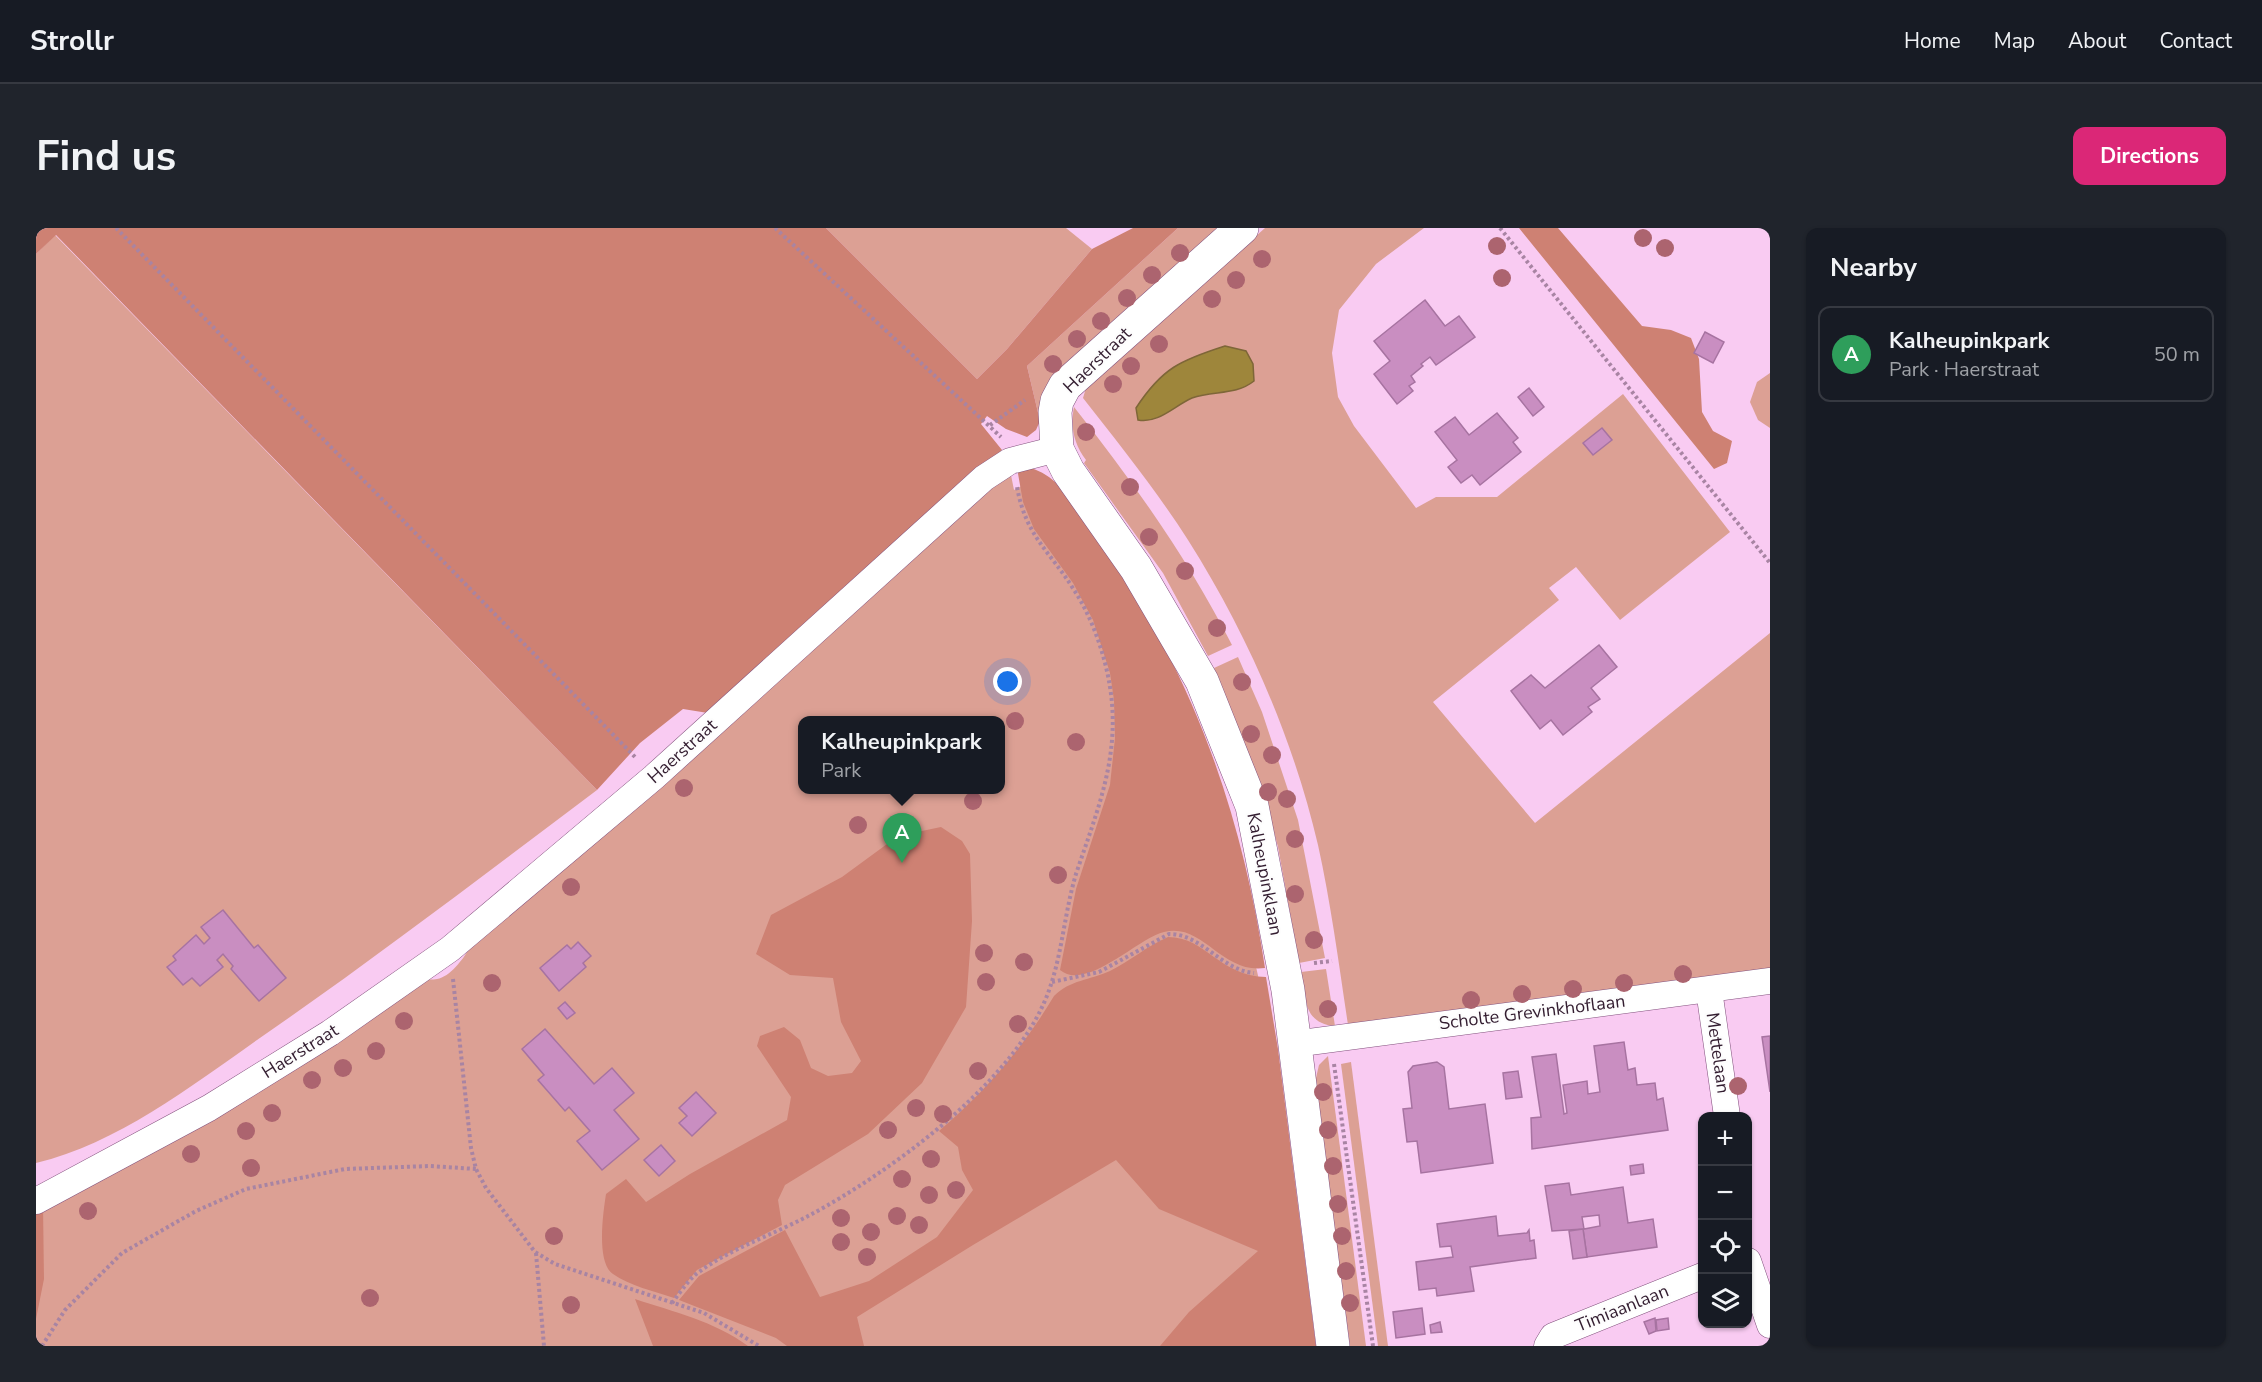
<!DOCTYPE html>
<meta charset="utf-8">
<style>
:root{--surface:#171b24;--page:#20242c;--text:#f1f3f6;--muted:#9ea1a6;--line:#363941;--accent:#db2777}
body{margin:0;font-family:"Nunito Sans",sans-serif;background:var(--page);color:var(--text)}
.controls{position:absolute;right:18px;bottom:18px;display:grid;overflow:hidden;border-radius:12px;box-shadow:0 2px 4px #0004}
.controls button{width:54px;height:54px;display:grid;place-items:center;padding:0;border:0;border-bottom:2px solid var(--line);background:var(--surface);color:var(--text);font:30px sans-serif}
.you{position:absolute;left:972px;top:454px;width:21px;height:21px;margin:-15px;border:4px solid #fff;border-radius:50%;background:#1a73e8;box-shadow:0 0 0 9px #1a73e833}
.badge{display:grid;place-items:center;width:39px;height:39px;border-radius:50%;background:var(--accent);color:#fff;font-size:20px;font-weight:700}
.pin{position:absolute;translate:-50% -50px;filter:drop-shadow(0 2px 3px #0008)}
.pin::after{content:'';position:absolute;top:32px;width:21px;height:18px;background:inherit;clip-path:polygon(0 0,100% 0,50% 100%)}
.popup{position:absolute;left:762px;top:488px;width:207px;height:78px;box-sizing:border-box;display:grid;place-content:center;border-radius:12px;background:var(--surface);filter:drop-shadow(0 2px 4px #0005);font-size:20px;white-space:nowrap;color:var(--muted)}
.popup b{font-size:22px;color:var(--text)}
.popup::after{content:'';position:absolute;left:50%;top:100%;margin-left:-12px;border:12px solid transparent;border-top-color:var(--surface)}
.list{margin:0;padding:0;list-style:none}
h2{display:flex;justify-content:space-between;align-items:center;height:78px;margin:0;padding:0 24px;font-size:26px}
h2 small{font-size:20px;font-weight:400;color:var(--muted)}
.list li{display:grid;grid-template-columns:39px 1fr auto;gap:18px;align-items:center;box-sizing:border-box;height:96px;margin:0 12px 12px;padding:0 12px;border:2px solid var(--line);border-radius:12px}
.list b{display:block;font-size:22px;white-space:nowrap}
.list p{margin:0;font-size:20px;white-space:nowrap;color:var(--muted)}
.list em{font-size:20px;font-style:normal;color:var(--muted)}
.icon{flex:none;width:33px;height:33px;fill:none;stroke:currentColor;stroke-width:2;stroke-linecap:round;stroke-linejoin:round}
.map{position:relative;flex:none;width:1734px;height:1118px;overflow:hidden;border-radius:12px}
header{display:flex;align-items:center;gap:36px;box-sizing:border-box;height:84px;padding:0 30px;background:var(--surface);border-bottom:2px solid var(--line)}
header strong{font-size:28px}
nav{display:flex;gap:33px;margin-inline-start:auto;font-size:21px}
.intro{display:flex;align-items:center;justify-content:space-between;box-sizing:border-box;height:144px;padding:0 36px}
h1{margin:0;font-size:42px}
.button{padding:15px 27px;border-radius:12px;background:var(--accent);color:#fff;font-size:21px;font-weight:700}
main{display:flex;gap:36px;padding:0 36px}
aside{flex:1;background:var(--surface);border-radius:12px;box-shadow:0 2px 4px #0004}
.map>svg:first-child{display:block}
</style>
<header>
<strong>Strollr</strong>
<nav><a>Home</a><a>Map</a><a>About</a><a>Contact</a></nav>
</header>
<div class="intro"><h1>Find us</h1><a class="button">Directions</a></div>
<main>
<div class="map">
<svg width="1734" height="1118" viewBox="0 0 1734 1118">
<rect width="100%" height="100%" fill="#f9cbf2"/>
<g fill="#dca094" fill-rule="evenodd">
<path d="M 790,0 L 1030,0 L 1056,21 L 971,121 L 941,151 Z"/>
<path d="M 1142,0 L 1182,0 L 1004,193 L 991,138 Z"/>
<path d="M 1229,0 L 1388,0 L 1340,36 L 1303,82 L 1296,125 L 1302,169 L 1318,198 L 1380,280 L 1400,269 L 1461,269 L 1587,166 L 1694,304 L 1584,392 L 1540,339 L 1513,360 L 1523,372 L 1397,474 L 1499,595 L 1734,405 L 1734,740 L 1312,797 C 1303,737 1295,676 1282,617 C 1257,510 1211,405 1152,312 C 1120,262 1083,216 1047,170 L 1050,160 Z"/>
<path d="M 19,7 L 561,562 C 449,646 337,732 221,812 C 154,859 82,915 0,935 L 0,26 Z"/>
<path d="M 1734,145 L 1734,200 L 1722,192 L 1714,174 L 1721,154 Z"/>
<path d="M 1038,179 C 1098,255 1152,331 1196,417 L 1172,428 L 1127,345 L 1048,235 L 1050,232 C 1038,216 1034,199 1038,179 Z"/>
<path d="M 974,242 L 978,262 L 1000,250 L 1172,527 L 1228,774 L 1273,1118 L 0,1118 L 0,992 L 7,977 L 386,752 C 391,751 397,752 401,751 C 414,749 427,731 433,721 ZM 767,492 L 965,492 L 965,562 L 767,562 Z"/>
<path d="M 1202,429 L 1226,484 L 1262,592 L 1289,730 L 1263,735 L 1242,619 L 1226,560 L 1178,440 Z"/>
<path d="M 1290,741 L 1299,798 C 1268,796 1269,770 1265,744 Z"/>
<path d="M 1292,828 L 1330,1118 L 1314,1118 L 1279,854 L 1283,837 Z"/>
<path d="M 1315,834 L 1352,1118 L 1342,1118 L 1305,836 Z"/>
</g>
<g fill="#ce8173">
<path d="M 0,0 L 790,0 L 941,151 L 971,121 L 1056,21 L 1097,0 L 1142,0 L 991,138 L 1004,193 L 1000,202 L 991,209 L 970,201 L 951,188 L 945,196 L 966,222 L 672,485 L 647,481 L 604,515 L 561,562 L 20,7 L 0,26 Z"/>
<path d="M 1483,0 L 1522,0 L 1606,98 L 1635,102 L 1655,110 L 1663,131 L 1666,184 L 1677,203 L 1696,213 L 1691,235 L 1678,241 Z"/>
<path d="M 990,239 C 1022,245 1039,278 1057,303 C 1153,436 1205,579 1229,740 C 1185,746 1167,694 1128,704 C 1102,710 1050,764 1024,742 L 1040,661 L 1074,557 L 1079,510 L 1078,472 L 1074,445 L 1057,392 L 1037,355 L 998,301 L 987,274 L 981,240 Z"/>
<path d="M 905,599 L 926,613 L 934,626 L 936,693 L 930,779 L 886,855 L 832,906 L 749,957 L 742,972 L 746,997 L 661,1042 L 638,1070 C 618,1063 594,1058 577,1046 C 560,1035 567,985 570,966 L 590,951 L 610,974 L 654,946 L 751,892 L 755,869 L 721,818 L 724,808 L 748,799 L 764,812 L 775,840 L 792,848 L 816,845 L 825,833 L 805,794 L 797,750 L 754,747 L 720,726 L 735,687 L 806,649 L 862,608 Z"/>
<path d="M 1132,709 C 1170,709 1183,748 1230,749 L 1242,821 L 1280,1118 L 1124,1118 L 1153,1084 L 1222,1023 L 1123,981 L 1080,932 L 937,1017 L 821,1089 L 828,1118 L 751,1118 L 740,1110 L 643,1072 L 663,1048 L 749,1002 L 784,1069 L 833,1053 L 901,1009 L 937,962 L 926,942 L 922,919 L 903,903 C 949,864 987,820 1018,768 C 1034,752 1054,752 1074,743 C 1094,733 1111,718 1132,709 Z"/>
<path d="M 7,977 L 8,1051 L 0,1091 L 0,980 Z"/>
<path d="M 599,1071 C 638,1084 678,1093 712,1118 L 617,1118 Z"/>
</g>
<path fill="#9e863b" stroke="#7e6638" stroke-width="1.5" d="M 1189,118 L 1210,123 L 1217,136 L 1218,153 C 1199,168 1178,162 1156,170 C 1138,178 1122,196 1102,192 L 1100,180 C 1126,140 1145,132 1189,118 Z"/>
<g fill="#c98ec1" stroke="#a773a1" stroke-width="1.5" fill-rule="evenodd">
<path d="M 1389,72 L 1409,98 L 1423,88 L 1439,109 L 1400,137 L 1394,129 L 1385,136 L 1387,138 L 1375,148 L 1379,154 L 1373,158 L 1377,163 L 1361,176 L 1338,146 L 1354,133 L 1338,113 Z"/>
<path d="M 1669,104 L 1688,114 L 1677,135 L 1658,125 Z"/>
<path d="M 1493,160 L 1508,179 L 1497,188 L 1482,169 Z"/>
<path d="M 1461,185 L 1482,210 L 1477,214 L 1485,224 L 1444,257 L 1436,247 L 1425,255 L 1412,239 L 1421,232 L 1399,204 L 1419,189 L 1433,207 Z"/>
<path d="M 1566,200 L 1576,212 L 1557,227 L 1547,215 Z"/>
<path d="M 1563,417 L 1581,439 L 1555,460 L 1564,471 L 1552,479 L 1556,484 L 1527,507 L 1515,492 L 1504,501 L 1475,463 L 1495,447 L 1509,460 Z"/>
<path d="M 187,682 L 218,720 L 222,717 L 250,750 L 223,773 L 195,741 L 197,738 L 187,726 L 181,732 L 187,739 L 164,758 L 156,750 L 147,757 L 131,739 L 140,732 L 137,728 L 160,707 L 168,716 L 174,710 L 165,699 Z"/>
<path d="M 542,714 L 555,728 L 547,735 L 550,739 L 523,763 L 504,740 L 531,717 L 535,721 Z"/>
<path d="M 529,774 L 539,785 L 531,791 L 522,780 Z"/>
<path d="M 509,801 L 558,856 L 576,840 L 598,865 L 578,882 L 603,911 L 566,942 L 541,913 L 554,903 L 533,879 L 529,883 L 502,852 L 508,847 L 486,821 Z"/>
<path d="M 1734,808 L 1734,864 L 1726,809 Z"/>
<path d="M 1588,814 L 1592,842 L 1599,840 L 1601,857 L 1619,855 L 1621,872 L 1627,870 L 1632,902 L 1496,921 L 1495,890 L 1505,889 L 1496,829 L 1520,826 L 1528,886 L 1531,885 L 1527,857 L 1551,853 L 1552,866 L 1564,864 L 1558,818 Z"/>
<path d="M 1401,834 L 1408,839 L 1413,881 L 1449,876 L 1457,935 L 1385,945 L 1381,913 L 1371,914 L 1367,881 L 1376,880 L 1372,844 L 1377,838 Z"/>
<path d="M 1482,843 L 1486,869 L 1470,871 L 1467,845 Z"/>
<path d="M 660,864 L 680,885 L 656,908 L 643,895 L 651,888 L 643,880 Z"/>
<path d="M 625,917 L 639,933 L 623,948 L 608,932 Z"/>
<path d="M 1607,936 L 1608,945 L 1595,947 L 1594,938 Z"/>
<path d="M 1533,955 L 1535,967 L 1587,959 L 1592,995 L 1617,991 L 1621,1019 L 1551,1029 L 1547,1001 L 1516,1003 L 1509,958 ZM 1563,987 L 1564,998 L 1548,1001 L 1546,989 Z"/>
<path d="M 1460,988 L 1462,1008 L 1491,1005 L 1493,1002 L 1494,1013 L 1498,1012 L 1500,1030 L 1434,1039 L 1438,1063 L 1401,1068 L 1400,1060 L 1383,1062 L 1380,1034 L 1417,1029 L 1415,1018 L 1404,1019 L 1401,996 Z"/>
<path d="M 1547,1001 L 1551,1029 L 1537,1031 L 1533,1003 Z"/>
<path d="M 1386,1080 L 1389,1106 L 1360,1110 L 1357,1084 Z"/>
<path d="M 1619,1090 L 1620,1103 L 1613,1106 L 1608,1094 Z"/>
<path d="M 1632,1090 L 1633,1101 L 1621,1103 L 1620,1092 Z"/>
<path d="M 1404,1094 L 1406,1104 L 1395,1105 L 1394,1097 Z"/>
</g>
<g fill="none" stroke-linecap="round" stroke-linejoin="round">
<g stroke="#82517d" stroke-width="27">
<g id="street">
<path d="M 1673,762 L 1691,888"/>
<path d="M 1258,816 L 1734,753"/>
<path d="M 0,973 L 173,880 L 294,805 L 414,721 L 618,549 L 948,250 L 974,233 L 1021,221"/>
<path d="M 1712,1033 L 1734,1097"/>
<path d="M 1511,1118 L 1517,1108 L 1666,1048"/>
</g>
</g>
<g stroke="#82517d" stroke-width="34">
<path id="secondary" d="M 1206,0 L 1029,158 L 1021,173 L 1019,184 L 1021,221 L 1032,243 L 1100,340 L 1166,453 L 1216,578 L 1252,762 L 1297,1118"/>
</g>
<g stroke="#a884a3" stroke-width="4" stroke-dasharray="3 3" stroke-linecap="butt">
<path d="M 80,0 L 601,531"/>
<path d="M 739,0 L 965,209"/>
<path d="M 1464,0 L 1734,335"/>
<path d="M 954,197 L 989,172"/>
<path d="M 1278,735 L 1296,733"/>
<path d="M 417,751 L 435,920 L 440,941 L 450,960 L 499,1024 L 519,1036 L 668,1085 L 723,1118"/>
<path d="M 1016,754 L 1063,744 L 1133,706 C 1166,706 1185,742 1218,745"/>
<path d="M 1298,836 L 1337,1118"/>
<path d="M 500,1025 L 508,1118"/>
<path d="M 636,1075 C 643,1066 650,1055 659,1047 C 692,1021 737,1007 774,987 C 853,945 970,859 1007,777 C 1026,736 1027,689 1040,646 C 1061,583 1085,528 1074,459 C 1069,427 1056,389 1038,362 C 1014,323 990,309 981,259"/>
<path d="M 6,1118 L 29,1082 L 86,1025 L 160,983 L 210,961 L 309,941 L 394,938 L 440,941"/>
</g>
<use href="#street" stroke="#fff" stroke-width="26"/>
<use href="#secondary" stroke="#fff" stroke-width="33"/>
</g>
<g fill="#ac646f">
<circle cx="1607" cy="10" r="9"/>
<circle cx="1461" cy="18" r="9"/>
<circle cx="1629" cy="20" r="9"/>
<circle cx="1144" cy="25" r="9"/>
<circle cx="1226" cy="31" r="9"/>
<circle cx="1116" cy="47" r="9"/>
<circle cx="1466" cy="50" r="9"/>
<circle cx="1200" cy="52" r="9"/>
<circle cx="1091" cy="70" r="9"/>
<circle cx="1176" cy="71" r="9"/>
<circle cx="1065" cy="93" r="9"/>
<circle cx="1041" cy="111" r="9"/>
<circle cx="1123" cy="116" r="9"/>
<circle cx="1017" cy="136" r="9"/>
<circle cx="1095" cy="138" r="9"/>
<circle cx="1077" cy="156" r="9"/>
<circle cx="1050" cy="204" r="9"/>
<circle cx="1094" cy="259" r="9"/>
<circle cx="1113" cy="309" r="9"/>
<circle cx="1149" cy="343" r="9"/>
<circle cx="1181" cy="400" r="9"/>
<circle cx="1206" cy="454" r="9"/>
<circle cx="979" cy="493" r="9"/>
<circle cx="1215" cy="506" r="9"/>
<circle cx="1040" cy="514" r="9"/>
<circle cx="1236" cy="527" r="9"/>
<circle cx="648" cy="560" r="9"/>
<circle cx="1232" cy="564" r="9"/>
<circle cx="1251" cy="571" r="9"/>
<circle cx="937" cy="573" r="9"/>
<circle cx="822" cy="597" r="9"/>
<circle cx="1259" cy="611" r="9"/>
<circle cx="1022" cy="647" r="9"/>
<circle cx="535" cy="659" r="9"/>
<circle cx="1259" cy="666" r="9"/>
<circle cx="1278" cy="712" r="9"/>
<circle cx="948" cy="725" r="9"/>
<circle cx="988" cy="734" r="9"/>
<circle cx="1647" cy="746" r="9"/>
<circle cx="950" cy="754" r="9"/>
<circle cx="456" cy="755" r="9"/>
<circle cx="1588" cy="755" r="9"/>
<circle cx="1537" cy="761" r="9"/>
<circle cx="1486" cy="766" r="9"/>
<circle cx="1435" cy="772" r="9"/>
<circle cx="1292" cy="781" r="9"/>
<circle cx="368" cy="793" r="9"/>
<circle cx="982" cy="796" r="9"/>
<circle cx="340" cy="823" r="9"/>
<circle cx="307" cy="840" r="9"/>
<circle cx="942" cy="843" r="9"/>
<circle cx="276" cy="852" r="9"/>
<circle cx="1702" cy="858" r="9"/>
<circle cx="1287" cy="864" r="9"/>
<circle cx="880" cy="880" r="9"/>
<circle cx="236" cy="885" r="9"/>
<circle cx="907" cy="886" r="9"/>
<circle cx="852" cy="902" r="9"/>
<circle cx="1292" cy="902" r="9"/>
<circle cx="210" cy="903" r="9"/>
<circle cx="155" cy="926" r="9"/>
<circle cx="895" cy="931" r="9"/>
<circle cx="1297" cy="938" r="9"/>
<circle cx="215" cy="940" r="9"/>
<circle cx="866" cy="951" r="9"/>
<circle cx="920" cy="962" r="9"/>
<circle cx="893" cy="967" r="9"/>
<circle cx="1302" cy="976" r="9"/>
<circle cx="52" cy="983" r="9"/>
<circle cx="861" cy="988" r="9"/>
<circle cx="805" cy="990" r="9"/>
<circle cx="883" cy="997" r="9"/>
<circle cx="835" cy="1004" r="9"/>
<circle cx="518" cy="1008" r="9"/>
<circle cx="1306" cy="1008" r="9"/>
<circle cx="805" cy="1014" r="9"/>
<circle cx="831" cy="1029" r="9"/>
<circle cx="1310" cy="1043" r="9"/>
<circle cx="334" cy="1070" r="9"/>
<circle cx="1314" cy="1075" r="9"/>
<circle cx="535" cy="1077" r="9"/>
</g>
<g text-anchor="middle" stroke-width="4.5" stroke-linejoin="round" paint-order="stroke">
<g font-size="18" fill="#331d30" stroke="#fdfdfd">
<text transform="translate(1061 132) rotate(-44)" y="6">Haerstraat</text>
<text transform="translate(646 523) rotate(-42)" y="6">Haerstraat</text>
<text transform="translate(1229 646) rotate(79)" y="6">Kalheupinklaan</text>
<text transform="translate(1496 784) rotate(-7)" y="6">Scholte Grevinkhoflaan</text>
<text transform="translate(264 823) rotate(-32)" y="6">Haerstraat</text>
<text transform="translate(1682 825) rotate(82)" y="6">Mettelaan</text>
<text transform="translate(1586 1080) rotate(-22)" y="6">Timiaanlaan</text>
</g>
</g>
</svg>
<div class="controls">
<button>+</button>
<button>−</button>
<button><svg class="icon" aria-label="locate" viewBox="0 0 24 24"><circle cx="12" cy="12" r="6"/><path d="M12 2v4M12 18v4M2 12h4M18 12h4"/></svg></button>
<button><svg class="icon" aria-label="layers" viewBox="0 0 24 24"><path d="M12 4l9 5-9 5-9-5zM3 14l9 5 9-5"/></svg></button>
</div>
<div class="you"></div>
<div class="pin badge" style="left:866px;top:635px;background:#2e9e5b">A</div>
<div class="popup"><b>Kalheupinkpark</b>Park</div>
</div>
<aside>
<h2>Nearby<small></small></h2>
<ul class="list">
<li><span class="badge" style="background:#2e9e5b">A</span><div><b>Kalheupinkpark</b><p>Park · Haerstraat</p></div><em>50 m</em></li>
</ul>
</aside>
</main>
